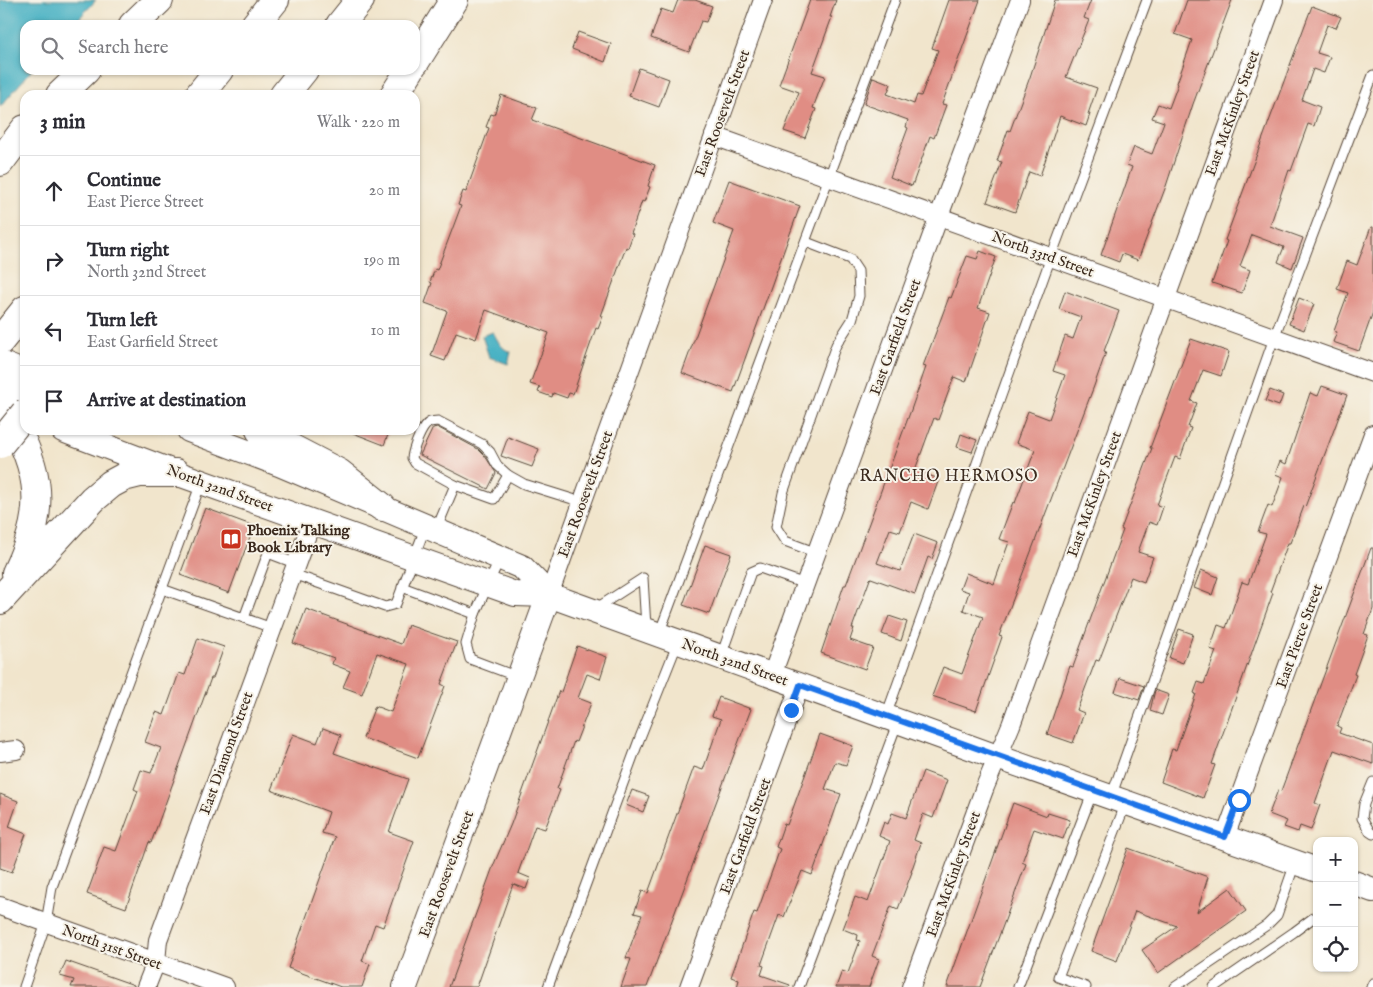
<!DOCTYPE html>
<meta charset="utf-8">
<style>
:root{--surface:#fff;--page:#f2f2f3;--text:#2b2b33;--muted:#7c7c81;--line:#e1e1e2}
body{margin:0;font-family:"IM FELL English",serif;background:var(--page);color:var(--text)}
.controls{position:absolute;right:15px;bottom:15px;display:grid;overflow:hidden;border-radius:10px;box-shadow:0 1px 4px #0004}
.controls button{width:45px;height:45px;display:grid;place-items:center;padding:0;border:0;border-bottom:1px solid var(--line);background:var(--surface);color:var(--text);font:25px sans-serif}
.stop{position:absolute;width:15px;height:15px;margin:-11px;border:4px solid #1a73e8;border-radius:50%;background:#fff}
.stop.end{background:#1a73e8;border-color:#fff;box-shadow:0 1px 5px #0008}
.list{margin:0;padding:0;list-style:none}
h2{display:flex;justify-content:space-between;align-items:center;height:65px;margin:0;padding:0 20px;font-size:21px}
h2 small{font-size:16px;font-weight:400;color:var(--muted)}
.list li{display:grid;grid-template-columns:32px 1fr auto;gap:15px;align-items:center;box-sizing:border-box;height:70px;padding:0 20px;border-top:1px solid var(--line)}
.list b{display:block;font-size:19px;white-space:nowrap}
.list p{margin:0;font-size:16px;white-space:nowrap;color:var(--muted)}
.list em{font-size:16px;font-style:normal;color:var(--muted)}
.icon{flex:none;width:28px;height:28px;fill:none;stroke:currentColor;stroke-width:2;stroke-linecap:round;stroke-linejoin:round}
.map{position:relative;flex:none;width:1373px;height:987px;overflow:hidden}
.search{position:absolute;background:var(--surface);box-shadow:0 1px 4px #0004;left:20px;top:20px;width:400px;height:55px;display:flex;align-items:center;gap:12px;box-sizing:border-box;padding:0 18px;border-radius:15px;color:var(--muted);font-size:19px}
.panel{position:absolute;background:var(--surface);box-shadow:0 1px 4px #0004;left:20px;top:90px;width:400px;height:345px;border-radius:15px}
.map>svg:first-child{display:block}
</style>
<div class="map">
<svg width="1373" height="987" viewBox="0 0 1373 987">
<rect width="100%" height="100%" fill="#f7f3e8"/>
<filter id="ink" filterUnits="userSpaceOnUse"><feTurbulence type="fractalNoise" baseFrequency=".02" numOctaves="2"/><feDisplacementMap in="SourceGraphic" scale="10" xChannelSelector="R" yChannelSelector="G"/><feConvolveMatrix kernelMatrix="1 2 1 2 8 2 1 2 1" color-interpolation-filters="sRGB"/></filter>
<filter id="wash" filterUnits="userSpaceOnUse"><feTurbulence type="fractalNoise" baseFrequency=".0096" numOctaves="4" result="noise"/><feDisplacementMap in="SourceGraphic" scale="20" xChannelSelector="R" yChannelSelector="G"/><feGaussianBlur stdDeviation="1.12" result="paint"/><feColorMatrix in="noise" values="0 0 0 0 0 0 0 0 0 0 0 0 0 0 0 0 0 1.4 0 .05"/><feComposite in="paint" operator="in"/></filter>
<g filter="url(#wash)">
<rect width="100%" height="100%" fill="#f1e5cc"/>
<g fill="#45b0c3" stroke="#406d70">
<path d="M 0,0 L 96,0 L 73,25 L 25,25 L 25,70 L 32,70 L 0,107 Z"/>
<path d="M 493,332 C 498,341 501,349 511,352 L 508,364 L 489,357 L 482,336 Z"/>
</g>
<g id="blocks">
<g fill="#e08d84">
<path d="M 678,0 L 695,0 L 712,6 L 706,22 L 701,21 L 689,52 L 651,38 L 661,9 L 673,13 Z"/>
<path d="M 810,0 L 836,0 L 830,17 L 832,17 L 812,72 L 825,76 L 813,108 L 816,109 L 805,138 L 784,131 L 799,92 L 779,85 Z"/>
<path d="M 949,0 L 980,0 L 942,104 L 946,105 L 934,138 L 930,136 L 912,186 L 890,177 L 908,128 L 906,127 L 908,120 L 864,104 L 873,77 L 891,84 L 887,94 L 914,104 L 917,95 L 921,96 L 938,50 L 932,48 Z"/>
<path d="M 1055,0 L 1091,0 L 1084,18 L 1089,20 L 1066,77 L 1097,88 L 1088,114 L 1090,114 L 1086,126 L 1060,116 L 1040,176 L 1029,172 L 1015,212 L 987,202 L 1002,162 L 997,161 L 1008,130 L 1010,131 L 1030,77 Z"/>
<path d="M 1187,0 L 1232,0 L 1193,104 L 1166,186 L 1138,260 L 1122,254 L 1119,262 L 1101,255 L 1132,167 L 1127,165 L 1134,147 L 1152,154 L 1164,122 L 1152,118 L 1158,104 L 1169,108 L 1178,84 L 1177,83 L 1192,40 L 1175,34 Z"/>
<path d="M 1312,6 L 1341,17 L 1336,28 L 1327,25 L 1317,53 L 1330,57 L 1324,73 L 1313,69 L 1302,100 L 1320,107 L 1314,126 L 1308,124 L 1291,171 L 1289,170 L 1270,226 L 1303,238 L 1292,268 L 1278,262 L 1284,247 L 1252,235 L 1240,266 L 1250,270 L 1242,293 L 1212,283 L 1227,241 L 1225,240 Z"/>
<path d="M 578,32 L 611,44 L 605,62 L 572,49 Z"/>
<path d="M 639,68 L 669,79 L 659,107 L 629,96 Z"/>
<path d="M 501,95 L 537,108 L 532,120 L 655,165 L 648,186 L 650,187 L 644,202 L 642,201 L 631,233 L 633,234 L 628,248 L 626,247 L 601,316 L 603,316 L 598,329 L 596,328 L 573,394 L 569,393 L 567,398 L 553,393 L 552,397 L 538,392 L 540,387 L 530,384 L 549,333 L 486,310 L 476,339 L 456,332 L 445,361 L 431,356 L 447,311 L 425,303 L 432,283 L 430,282 L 435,269 L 437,270 L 461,206 L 458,205 L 463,191 L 466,192 L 489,128 L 486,127 L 491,114 L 494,115 Z"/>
<path d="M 729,180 L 800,206 L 733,392 L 682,373 L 734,231 L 713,223 Z"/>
<path d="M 1371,227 L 1373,227 L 1373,312 L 1359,351 L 1333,342 L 1337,332 L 1334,331 L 1348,293 L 1337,289 L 1347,261 L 1357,265 Z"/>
<path d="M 980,251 L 996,257 L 978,308 L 990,312 L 966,382 L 954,377 L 938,420 L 934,418 L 915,470 L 939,479 L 928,509 L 911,502 L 900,532 L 890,529 L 877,563 L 900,571 L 914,534 L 938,543 L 932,559 L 928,557 L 915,594 L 871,578 L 870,579 L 852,628 L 854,628 L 850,640 L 873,648 L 865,669 L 821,653 L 844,585 L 846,585 L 911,410 L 926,367 L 923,366 L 936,332 L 949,297 L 951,298 L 967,256 L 977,259 Z"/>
<path d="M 1065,291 L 1119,311 L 1104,351 L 1106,352 L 1094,386 L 999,636 L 1002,637 L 976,711 L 932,696 L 943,667 L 962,674 L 983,617 L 963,610 L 969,592 L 960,589 L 966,573 L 994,584 L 1009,542 L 999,539 L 1013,502 L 1015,503 L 1035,450 L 1016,443 L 1028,411 L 1049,419 L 1065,375 L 1053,371 L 1065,336 L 1073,339 L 1081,317 L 1059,309 Z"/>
<path d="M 1299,298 L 1314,304 L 1304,330 L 1289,324 Z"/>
<path d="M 1191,339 L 1229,352 L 1221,376 L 1203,370 L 1191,401 L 1197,403 L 1188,427 L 1191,428 L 1180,459 L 1175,457 L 1157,505 L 1163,507 L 1157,525 L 1149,522 L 1138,552 L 1153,557 L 1144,582 L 1131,577 L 1099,661 L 1096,660 L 1077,710 L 1084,713 L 1073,743 L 1047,734 L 1070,666 L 1073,667 L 1123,530 L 1121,529 L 1152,448 L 1150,448 Z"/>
<path d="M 1322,386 L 1347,395 L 1305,507 L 1304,506 L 1290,543 L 1288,543 L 1270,592 L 1273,593 L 1212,764 L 1215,765 L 1203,798 L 1161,782 L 1172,749 L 1176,750 L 1196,694 L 1194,693 L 1198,682 L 1204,684 L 1216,651 L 1210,649 L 1218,625 L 1226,628 L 1242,582 L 1248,584 L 1266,534 L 1258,532 L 1268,505 L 1272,507 L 1283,477 L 1275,474 L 1280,461 L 1286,464 L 1310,393 L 1318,396 Z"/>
<path d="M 1270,390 L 1283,395 L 1279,406 L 1265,401 Z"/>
<path d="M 437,427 L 478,449 L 485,456 L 496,473 L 488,489 L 420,455 L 433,428 Z"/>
<path d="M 349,430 L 390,430 L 384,445 L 348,431 Z"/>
<path d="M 961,434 L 977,440 L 972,452 L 957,447 Z"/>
<path d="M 508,437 L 539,449 L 532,467 L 501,456 Z"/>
<path d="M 205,508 L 254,526 L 229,593 L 180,575 Z"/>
<path d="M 705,545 L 731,554 L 709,614 L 683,605 Z"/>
<path d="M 1371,548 L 1373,548 L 1373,609 L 1364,634 L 1368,635 L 1354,674 L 1356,675 L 1337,726 L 1341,728 L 1339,733 L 1373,745 L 1373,764 L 1334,750 L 1315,803 L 1320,805 L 1311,830 L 1300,826 L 1298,832 L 1284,827 L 1287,821 L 1269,814 L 1278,790 L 1281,791 Z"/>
<path d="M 1201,570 L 1218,577 L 1212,595 L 1194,588 Z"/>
<path d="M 306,609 L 401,644 L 408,625 L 457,642 L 441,684 L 445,686 L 418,758 L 363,738 L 375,706 L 391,712 L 409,664 L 377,653 L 362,694 L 343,687 L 350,671 L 332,664 L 334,658 L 293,643 Z"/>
<path d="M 889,616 L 907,622 L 901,641 L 882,634 Z"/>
<path d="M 1179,629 L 1193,634 L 1183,663 L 1169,658 Z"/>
<path d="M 198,638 L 224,647 L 213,678 L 211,678 L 151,843 L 149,842 L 126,908 L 87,894 L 104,847 L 116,851 L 138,791 L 134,789 L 141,770 L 151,773 L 161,748 L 145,742 L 156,712 L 164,715 L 179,673 L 185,675 Z"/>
<path d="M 577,646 L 607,657 L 600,679 L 587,674 L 578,698 L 591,703 L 576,742 L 574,741 L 557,789 L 560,790 L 545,829 L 535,826 L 518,873 L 530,878 L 526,889 L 513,884 L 477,987 L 449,987 L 494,864 L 511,824 L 559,691 L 561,692 Z"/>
<path d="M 1120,678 L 1144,686 L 1139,700 L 1115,692 Z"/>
<path d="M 1155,690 L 1169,695 L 1162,715 L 1150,711 Z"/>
<path d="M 719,697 L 751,709 L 647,987 L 621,987 L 631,959 L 626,958 L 642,915 L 634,913 L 642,891 L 648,893 L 694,767 L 703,770 L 721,719 L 712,716 Z"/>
<path d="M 323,728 L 341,735 L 334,753 L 408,779 L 389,832 L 414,841 L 383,927 L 375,924 L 362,961 L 370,964 L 362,987 L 341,987 L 288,968 L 335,837 L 322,833 L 329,812 L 271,790 L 293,734 L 317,743 Z"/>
<path d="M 820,734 L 853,746 L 846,765 L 835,762 L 825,789 L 841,794 L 812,875 L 802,871 L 784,917 L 779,915 L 761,965 L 764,966 L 761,975 L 790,985 L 789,987 L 737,987 L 739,980 L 731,977 L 741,949 L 754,912 L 757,913 L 780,849 L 776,847 L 784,824 L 787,825 Z"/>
<path d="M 923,771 L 947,780 L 933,818 L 923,814 L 914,840 L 921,843 L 911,872 L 912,872 L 898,909 L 891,906 L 872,956 L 879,959 L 869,987 L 836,987 L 842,971 L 848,973 L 860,941 L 857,940 L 858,935 L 843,929 L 855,897 L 868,902 L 890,841 L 879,836 L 884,822 L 888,824 L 892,813 L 906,818 Z"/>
<path d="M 632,790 L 649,796 L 643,812 L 626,805 Z"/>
<path d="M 0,794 L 18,801 L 9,827 L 26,834 L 12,872 L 0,868 Z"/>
<path d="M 1013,803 L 1047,816 L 1048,813 L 1070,820 L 1063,839 L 1034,829 L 1022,862 L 1026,864 L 980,987 L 947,987 Z"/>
<path d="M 1128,848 L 1208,877 L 1197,912 L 1230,888 L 1246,911 L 1158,973 L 1142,950 L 1177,926 L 1135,911 L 1117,961 L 1091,951 Z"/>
<path d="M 66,961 L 134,985 L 134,987 L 71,987 L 74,980 L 60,976 Z"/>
</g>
</g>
</g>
<g filter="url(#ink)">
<use href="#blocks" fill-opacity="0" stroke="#564638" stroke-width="1"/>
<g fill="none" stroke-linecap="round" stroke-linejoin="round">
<g stroke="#564638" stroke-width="11">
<g id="lane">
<path d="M 806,242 L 850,259 L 858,271 L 859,296 L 852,320 L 836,345 L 783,493 L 776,527 L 785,541 L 817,553"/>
<path d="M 455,485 L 494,499 L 508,475"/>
<path d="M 436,530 L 455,485 L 415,463 L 412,458 C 413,450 421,426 430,422 C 430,422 437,421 438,421 L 482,444 L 490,452 L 497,465 L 508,475 L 524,484 L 582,502"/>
<path d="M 500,558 L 475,614 L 466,644 L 470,659 L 518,677"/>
<path d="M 293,574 L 385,607 L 396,604 L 426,526"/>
<path d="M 402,587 L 475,614"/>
<path d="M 162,589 L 272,628"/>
<path d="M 595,609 L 643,578 L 646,627"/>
<path d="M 244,618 L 268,553 L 297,564"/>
<path d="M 659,634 L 895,0"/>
<path d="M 721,656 L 751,572 L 760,568 L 805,584"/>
<path d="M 886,716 L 1051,257 L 1147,0"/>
<path d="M 1373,782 L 1364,804 L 1362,818 L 1370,832 L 1373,834"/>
<path d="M 1111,797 L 1274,338 L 1373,75"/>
<path d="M 24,987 L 46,923 L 52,887 L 201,483"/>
<path d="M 548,987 L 639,740 L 678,642"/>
<path d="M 799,987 L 898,721"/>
<path d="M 1018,987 L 1093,791"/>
<path d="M 1086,987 L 1058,977 L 1126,803"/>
<path d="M 1175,987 L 1267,925 L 1277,915 L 1295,863"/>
<path d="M 1214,987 L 1294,932 L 1317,915"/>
<path d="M 1371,987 L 1373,983"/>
</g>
</g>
<g stroke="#564638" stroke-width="20">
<g id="street">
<path d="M 714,136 L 1373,373"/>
<path d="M 549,595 L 763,0"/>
<path d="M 772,675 L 939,216 L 1020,0"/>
<path d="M 0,752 L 16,750"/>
<path d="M 1225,837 L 1373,434"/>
<path d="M 0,906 L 225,987"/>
<path d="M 146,987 L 156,962 L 158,940 L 312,521"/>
<path d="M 689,987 L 800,685"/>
<path d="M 911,987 L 985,787 L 1011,725 L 1274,0"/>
</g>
</g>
<g stroke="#564638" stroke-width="26">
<g id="secondary">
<path d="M 0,363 L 25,373"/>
<path d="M 63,430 L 176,473 L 515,594 L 549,595 L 997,757 L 1317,870"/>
<path d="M 189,430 L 279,464 L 522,567 L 549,595"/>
<path d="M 1354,883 L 1373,890"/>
<path d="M 405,987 L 549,595"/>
</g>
</g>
<g stroke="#564638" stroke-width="30">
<g id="highway">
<path d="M 133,25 L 159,0"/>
<path d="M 255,25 L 275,0"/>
<path d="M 340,25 L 360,0"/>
<path d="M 415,62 L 454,0"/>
<path d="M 60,95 L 86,70"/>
<path d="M 199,95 L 219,70"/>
<path d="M 284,95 L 304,70"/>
<path d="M 394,95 L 410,70"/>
<path d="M 0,162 L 25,129"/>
<path d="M 0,341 L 25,310"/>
<path d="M 0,386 L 25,386"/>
<path d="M 0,399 C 38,465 51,501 16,573"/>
<path d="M 260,430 L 264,434 L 339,473 L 382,507"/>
<path d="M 0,600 L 93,499 L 111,484 L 124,477 L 140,473 L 176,473"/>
</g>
</g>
<use href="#lane" stroke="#fff" stroke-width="9"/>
<use href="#street" stroke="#fff" stroke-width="18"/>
<use href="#secondary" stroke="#fff" stroke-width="24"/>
<use href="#highway" stroke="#fff" stroke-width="28"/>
<g stroke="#564638" stroke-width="30" stroke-linecap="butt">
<path id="highway-bridge" d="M 0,444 L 25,413"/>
</g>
<use href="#highway-bridge" stroke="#fff" stroke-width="28"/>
</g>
</g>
<g fill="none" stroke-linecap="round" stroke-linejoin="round" filter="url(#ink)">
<path stroke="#1a73e8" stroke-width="6" d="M 791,710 L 800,685 L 1225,837 L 1239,800"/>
</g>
<defs>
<g id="library-square" transform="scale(1.125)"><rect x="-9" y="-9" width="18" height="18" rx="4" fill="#c8321e" stroke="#f7f3e8"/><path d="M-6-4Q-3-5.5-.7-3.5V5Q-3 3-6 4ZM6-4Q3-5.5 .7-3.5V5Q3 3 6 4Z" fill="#fff"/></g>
</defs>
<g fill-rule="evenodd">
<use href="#library-square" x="231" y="539"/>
</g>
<g text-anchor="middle" stroke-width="4" stroke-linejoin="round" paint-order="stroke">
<g font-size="15" fill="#3b2a1e" stroke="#f7f3e8">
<text transform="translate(722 113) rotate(-70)" y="5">East Roosevelt Street</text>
<text transform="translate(1232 113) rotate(-70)" y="5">East McKinley Street</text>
<text transform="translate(1043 254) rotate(20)" y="5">North 33rd Street</text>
<text transform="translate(895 337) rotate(-70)" y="5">East Garfield Street</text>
<text transform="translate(220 488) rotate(20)" y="5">North 32nd Street</text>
<text transform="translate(585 494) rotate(-70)" y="5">East Roosevelt Street</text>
<text transform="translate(1094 494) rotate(-70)" y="5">East McKinley Street</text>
<text transform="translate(1299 636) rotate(-70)" y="5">East Pierce Street</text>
<text transform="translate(735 662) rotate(20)" y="5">North 32nd Street</text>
<text transform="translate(226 753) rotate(-70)" y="5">East Diamond Street</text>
<text transform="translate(745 836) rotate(-70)" y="5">East Garfield Street</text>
<text transform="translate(446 874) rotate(-70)" y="5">East Roosevelt Street</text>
<text transform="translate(953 874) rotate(-70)" y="5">East McKinley Street</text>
<text transform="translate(112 947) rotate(20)" y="5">North 31st Street</text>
</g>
<g font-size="15" font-weight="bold" fill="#3b2a1e" stroke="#f7f3e8" text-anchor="start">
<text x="247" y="535">Phoenix Talking<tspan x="247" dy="17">Book Library</tspan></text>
</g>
<g font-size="16" letter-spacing="1" fill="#3b2a1e" stroke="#f7f3e8">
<text x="949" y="481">RANCHO HERMOSO</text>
</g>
</g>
</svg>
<div class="controls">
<button>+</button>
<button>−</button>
<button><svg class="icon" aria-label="locate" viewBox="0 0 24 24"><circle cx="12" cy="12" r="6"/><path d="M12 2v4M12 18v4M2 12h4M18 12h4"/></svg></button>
</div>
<div class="stop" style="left:1239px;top:800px"></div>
<div class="stop end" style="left:791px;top:710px"></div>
<div class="search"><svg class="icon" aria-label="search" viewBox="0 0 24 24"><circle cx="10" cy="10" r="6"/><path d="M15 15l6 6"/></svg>Search here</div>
<section class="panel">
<h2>3 min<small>Walk · 220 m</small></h2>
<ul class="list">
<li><svg class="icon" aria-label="ahead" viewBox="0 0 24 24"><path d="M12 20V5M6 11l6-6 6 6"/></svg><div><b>Continue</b><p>East Pierce Street</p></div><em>20 m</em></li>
<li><svg class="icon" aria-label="right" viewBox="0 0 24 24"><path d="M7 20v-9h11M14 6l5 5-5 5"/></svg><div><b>Turn right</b><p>North 32nd Street</p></div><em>190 m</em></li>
<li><svg class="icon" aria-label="left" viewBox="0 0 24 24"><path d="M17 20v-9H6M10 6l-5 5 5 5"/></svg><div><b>Turn left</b><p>East Garfield Street</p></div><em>10 m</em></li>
<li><svg class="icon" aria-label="arrive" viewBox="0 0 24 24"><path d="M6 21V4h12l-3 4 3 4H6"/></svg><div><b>Arrive at destination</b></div></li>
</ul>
</section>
</div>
